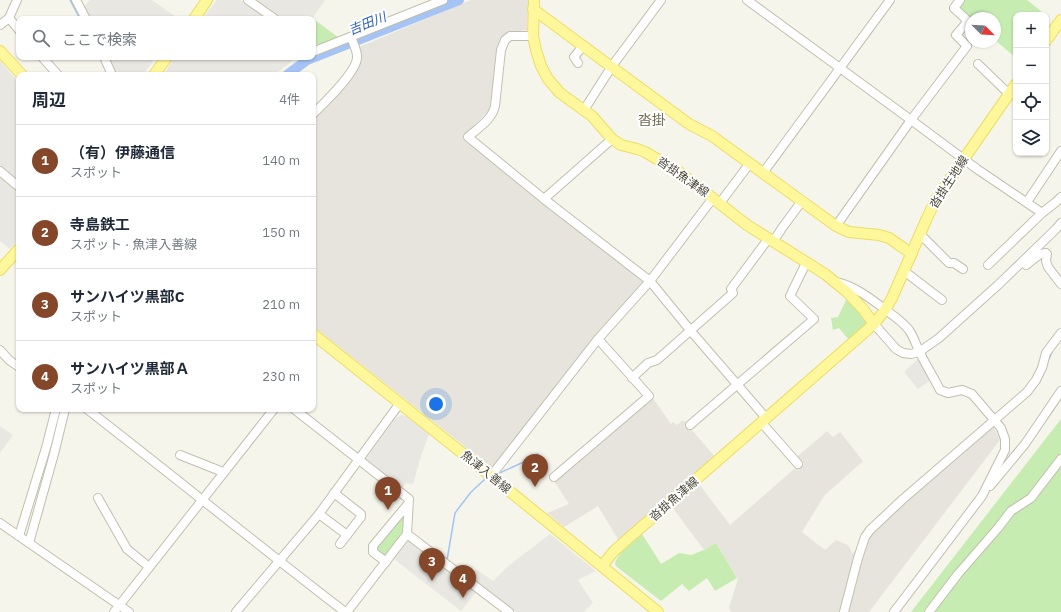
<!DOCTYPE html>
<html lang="ja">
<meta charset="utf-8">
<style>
:root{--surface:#fff;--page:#f6f6f7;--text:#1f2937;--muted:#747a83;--line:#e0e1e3;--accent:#84472a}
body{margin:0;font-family:"IBM Plex Sans","Noto Sans JP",sans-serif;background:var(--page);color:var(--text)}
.controls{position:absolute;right:12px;top:12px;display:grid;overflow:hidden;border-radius:8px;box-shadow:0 1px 3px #0004}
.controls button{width:36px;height:36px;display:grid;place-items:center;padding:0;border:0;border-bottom:1px solid var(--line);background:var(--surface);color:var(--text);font:20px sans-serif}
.compass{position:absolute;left:965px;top:12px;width:36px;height:36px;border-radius:50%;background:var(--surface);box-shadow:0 1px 3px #0004;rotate:114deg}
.you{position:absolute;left:436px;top:404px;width:14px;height:14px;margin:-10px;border:3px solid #fff;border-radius:50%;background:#1a73e8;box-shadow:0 0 0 6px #1a73e833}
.badge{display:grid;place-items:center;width:26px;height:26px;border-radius:50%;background:var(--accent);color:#fff;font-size:13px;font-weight:700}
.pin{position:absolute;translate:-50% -33px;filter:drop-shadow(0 1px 2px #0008)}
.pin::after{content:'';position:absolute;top:21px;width:14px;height:12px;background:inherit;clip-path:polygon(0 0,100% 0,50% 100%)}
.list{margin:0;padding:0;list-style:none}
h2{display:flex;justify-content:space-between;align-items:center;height:52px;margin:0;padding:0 16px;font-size:17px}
h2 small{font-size:13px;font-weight:400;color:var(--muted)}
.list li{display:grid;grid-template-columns:26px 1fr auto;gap:12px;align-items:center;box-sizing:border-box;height:72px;padding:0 16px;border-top:1px solid var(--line)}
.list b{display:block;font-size:15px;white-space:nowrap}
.list p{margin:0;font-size:13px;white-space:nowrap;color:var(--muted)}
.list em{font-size:13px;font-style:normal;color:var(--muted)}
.icon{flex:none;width:22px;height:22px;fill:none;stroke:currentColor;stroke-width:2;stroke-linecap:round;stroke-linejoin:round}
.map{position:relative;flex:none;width:1061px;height:612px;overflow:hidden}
.search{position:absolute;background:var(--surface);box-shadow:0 1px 3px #0004;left:16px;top:16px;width:300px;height:44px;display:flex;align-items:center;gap:10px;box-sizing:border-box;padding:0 14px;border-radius:8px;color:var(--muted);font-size:15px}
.panel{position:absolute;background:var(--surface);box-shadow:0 1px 3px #0004;left:16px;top:72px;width:300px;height:340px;border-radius:8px}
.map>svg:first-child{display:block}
</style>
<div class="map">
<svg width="1061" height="612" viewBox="0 0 1061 612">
<rect width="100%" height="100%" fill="#f6f5eb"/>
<g fill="#e6e4dc">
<path d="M 471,0 L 528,0 L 527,30 L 510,32 L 501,37 L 496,51 L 493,90 L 489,110 L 470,130 L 464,139 L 565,220 L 645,281 L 492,468 L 313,326 L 313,121 L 351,79 L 357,70 L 362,59 L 359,47 Z"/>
<path d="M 652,397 L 671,424 L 673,422 L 677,425 L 683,420 L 716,458 L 619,541 L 598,506 L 564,527 L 547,513 L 569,504 L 554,481 Z"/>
<path d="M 989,418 L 1000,440 L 869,612 L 731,612 L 729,607 L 738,579 L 716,543 L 704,550 L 673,508 L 699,484 L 730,525 L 801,463 L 797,457 L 827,431 L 833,437 L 840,432 L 863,461 L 824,496 L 802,532 L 825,550 L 836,540 L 848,545 L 853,554 L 868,529 L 950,456 Z"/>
</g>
<g fill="#c6ecb2">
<path d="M 962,0 L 1027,0 L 1046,15 L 1016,15 L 1016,58 L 995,40 L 995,18 L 971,18 L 971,20 L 956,7 Z"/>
<path d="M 316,21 L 338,37 L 318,45 L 313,42 L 313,24 Z"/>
<path d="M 847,298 L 869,321 L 868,324 L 849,340 L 839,328 L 833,330 L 831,318 L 838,317 Z"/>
<path d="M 1061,419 L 1061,612 L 911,612 L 1047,437 Z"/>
<path d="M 404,512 L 406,532 L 385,557 L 377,551 L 377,546 Z"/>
<path d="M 642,534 L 661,564 L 679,553 L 691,555 L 704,550 L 716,543 L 737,578 L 715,591 L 707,578 L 689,591 L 682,584 L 661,601 L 617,567 L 615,564 C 618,551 633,543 642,534 Z"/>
</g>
<g fill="#e8e7e2">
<path d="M 90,0 L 152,0 L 179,19 L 89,19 L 83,8 Z"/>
<path d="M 217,0 L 241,0 L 269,19 L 202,19 Z"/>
<path d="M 250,0 L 325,0 L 312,19 L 278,19 Z"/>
<path d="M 108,57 L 156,57 L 143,75 L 117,75 Z"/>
<path d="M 175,57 L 295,57 L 289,64 L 273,75 L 163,75 Z"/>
<path d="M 0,61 L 19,83 L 19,182 L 0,167 Z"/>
<path d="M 0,175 L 19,191 L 19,239 L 10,249 L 0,241 Z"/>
<path d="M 919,358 L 931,380 L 918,389 L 904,372 Z"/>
<path d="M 401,415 L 406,416 L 429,434 L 421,456 L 413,484 L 406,483 L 401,489 L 365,460 L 395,419 Z"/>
<path d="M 0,426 L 13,435 L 0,453 Z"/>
<path d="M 550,534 L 596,571 L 578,580 L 593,603 L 584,612 L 513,612 L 464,573 L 477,570 L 493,581 L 507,567 Z"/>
<path d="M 410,539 L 477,591 L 461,611 L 394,559 Z"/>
</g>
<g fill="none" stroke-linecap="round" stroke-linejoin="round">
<g stroke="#a5c4f5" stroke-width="1.5">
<path d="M 70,0 L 80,19"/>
<path d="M 1048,361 L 1053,350"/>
<path d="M 1039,383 L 1042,376"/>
<path d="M 495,475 L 526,461 L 538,454"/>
<path d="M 447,560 L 455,513 L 471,492 L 484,480 L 488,478"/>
<path d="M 848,612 L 852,596"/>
</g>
<path stroke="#a5c4f5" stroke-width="10" d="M 287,75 L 307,60 L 459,0"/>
<g stroke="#c2bfad" stroke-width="10">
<g id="minor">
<path d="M 76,0 L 86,19"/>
<path d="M 248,0 L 275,19"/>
<path d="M 747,0 L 911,120 L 967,46 L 956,35 L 968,21 L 954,8 L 960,0"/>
<path d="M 9,18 L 17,0"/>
<path d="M 0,25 L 9,18 L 19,30"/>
<path d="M 533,36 L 510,36 L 505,40 L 501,50 L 495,106 C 492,120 478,128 468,137 L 544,199 L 650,281 L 690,330 L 766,418"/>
<path d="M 315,51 L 443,0"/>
<path d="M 42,57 L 58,75"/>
<path d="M 104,57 L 112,75"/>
<path d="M 578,63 L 574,57 L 583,46"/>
<path d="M 978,64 L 1009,94"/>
<path d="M 584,110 L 612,66 L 661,0"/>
<path d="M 313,114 C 324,103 356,73 357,58 C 358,52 353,43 351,37"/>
<path d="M 0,171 L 19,187"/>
<path d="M 763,173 L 890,0"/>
<path d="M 544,199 L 612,139"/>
<path d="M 1027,202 L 1061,151"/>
<path d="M 720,203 L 750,163"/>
<path d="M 836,226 L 911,120 L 977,169 L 1042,213"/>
<path d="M 920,234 L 949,263 L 954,263 L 963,269"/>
<path d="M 773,242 L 782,228 L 802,201"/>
<path d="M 988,265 L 1042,213 L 1056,202 L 1061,197"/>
<path d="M 1026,265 L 1040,254 L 1046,253 L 1047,254 L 1046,261 L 1048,267 L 1061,284"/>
<path d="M 904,271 L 942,300"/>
<path d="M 835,282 C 854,285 871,299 886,310 C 894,316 903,322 909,330 C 914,337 916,345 920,353 C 926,365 934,378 940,390 L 948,393 L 962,390 L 972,394 L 1001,428 L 1005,439 L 1005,450 L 982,496 L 894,612"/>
<path d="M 874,324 L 896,349 L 903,353 L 911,354 L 919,352 L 939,338 L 998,285 L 1056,229 L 1061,223"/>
<path d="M 0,350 L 9,360 L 19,367"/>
<path d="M 632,378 L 648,363 L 657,360 L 733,293 L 731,289 L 760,250 L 768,239"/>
<path d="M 87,409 C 173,476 258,545 345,612"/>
<path d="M 294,409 L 409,499 L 407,534 L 347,612"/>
<path d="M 761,422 L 798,464"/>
<path d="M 690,425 L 814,319 L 790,296 L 806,263"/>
<path d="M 180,455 L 223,472"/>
<path d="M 491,476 L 598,339 L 650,281 L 713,198"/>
<path d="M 554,477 L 649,396 L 598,339"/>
<path d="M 990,486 L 1025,444 L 1061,391"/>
<path d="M 334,493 L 361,514 L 361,517 L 340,544"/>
<path d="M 98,498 L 127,549 L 149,567"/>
<path d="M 319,514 L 347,535"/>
<path d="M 0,523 L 129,612"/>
<path d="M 407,534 L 509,612"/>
<path d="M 19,536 L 46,448 L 56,409"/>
<path d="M 29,543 L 54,454 L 65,409"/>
<path d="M 386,562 L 373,552 L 373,546 L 408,504"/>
<path d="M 114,612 L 274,409"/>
<path d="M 236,612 L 319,514 L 400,403"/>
<path d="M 844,612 L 858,558 L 865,537 L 870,530 L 903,499 L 1027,392 L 1036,380 L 1042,368 L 1046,353 L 1061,333"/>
<path d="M 929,612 L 958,574 L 998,528 L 1011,511 L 1031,498 L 1061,459"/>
</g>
</g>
<g stroke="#eade64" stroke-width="12">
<g id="major">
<path d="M 534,0 L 533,36 L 536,50 L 541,66 L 548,79 L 560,93 L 592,116 L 612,139 L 621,145 L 637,149 L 645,152 L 678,171 L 747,225 L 825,274 L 847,292 L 863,309 L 874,324"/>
<path d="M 533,9 L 689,124 L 712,136 L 836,226 L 849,232 L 879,235 L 889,238 L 912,254"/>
<path d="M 194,19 L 207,0"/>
<path d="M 1046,41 L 1061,20"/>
<path d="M 0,51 L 22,75"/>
<path d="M 154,75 L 167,57"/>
<path d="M 0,270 L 19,249"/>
<path d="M 313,334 L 491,476 L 658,612"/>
<path d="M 602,566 L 614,551 L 874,324 L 885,310 L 892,298 L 927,218 L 936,199 L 1016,84"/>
</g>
</g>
<use href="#minor" stroke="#fff" stroke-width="8"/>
<use href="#major" stroke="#fff79b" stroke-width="10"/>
</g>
<g text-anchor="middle" stroke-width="4" stroke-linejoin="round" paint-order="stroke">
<g font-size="12" fill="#4b4738" stroke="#fff">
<text transform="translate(683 177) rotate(35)" y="4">沓掛魚津線</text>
<text transform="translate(949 182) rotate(-57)" y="4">沓掛生地線</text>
<text transform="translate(486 472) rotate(39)" y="4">魚津入善線</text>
<text transform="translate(674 499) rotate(-41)" y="4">沓掛魚津線</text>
</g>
<g font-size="13" font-style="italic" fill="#2a61be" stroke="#fff">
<text transform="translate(367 23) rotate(-22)" y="5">吉田川</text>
</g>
<g font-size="14" fill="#6e684e" stroke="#fff">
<text x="652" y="125">沓掛</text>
</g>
</g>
</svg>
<div class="controls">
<button>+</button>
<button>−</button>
<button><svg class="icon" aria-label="locate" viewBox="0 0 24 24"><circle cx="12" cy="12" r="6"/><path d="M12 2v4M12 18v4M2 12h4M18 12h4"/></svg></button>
<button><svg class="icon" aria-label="layers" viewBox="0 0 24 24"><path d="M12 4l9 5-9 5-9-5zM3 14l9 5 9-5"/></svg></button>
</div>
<svg class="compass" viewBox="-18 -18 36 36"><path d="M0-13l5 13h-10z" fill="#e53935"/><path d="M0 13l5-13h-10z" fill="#747a83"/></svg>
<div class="you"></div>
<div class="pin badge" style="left:388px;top:510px">1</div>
<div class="pin badge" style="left:535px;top:487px">2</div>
<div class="pin badge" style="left:432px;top:581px">3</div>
<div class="pin badge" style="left:463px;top:598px">4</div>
<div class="search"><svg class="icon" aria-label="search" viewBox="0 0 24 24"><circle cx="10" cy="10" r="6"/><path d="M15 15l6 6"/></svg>ここで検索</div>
<section class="panel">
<h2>周辺<small>4件</small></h2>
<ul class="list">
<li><span class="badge">1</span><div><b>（有）伊藤通信</b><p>スポット</p></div><em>140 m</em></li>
<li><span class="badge">2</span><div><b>寺島鉄工</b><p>スポット · 魚津入善線</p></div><em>150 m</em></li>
<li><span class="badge">3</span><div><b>サンハイツ黒部C</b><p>スポット</p></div><em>210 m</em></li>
<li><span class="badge">4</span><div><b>サンハイツ黒部Ａ</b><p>スポット</p></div><em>230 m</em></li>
</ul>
</section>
</div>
